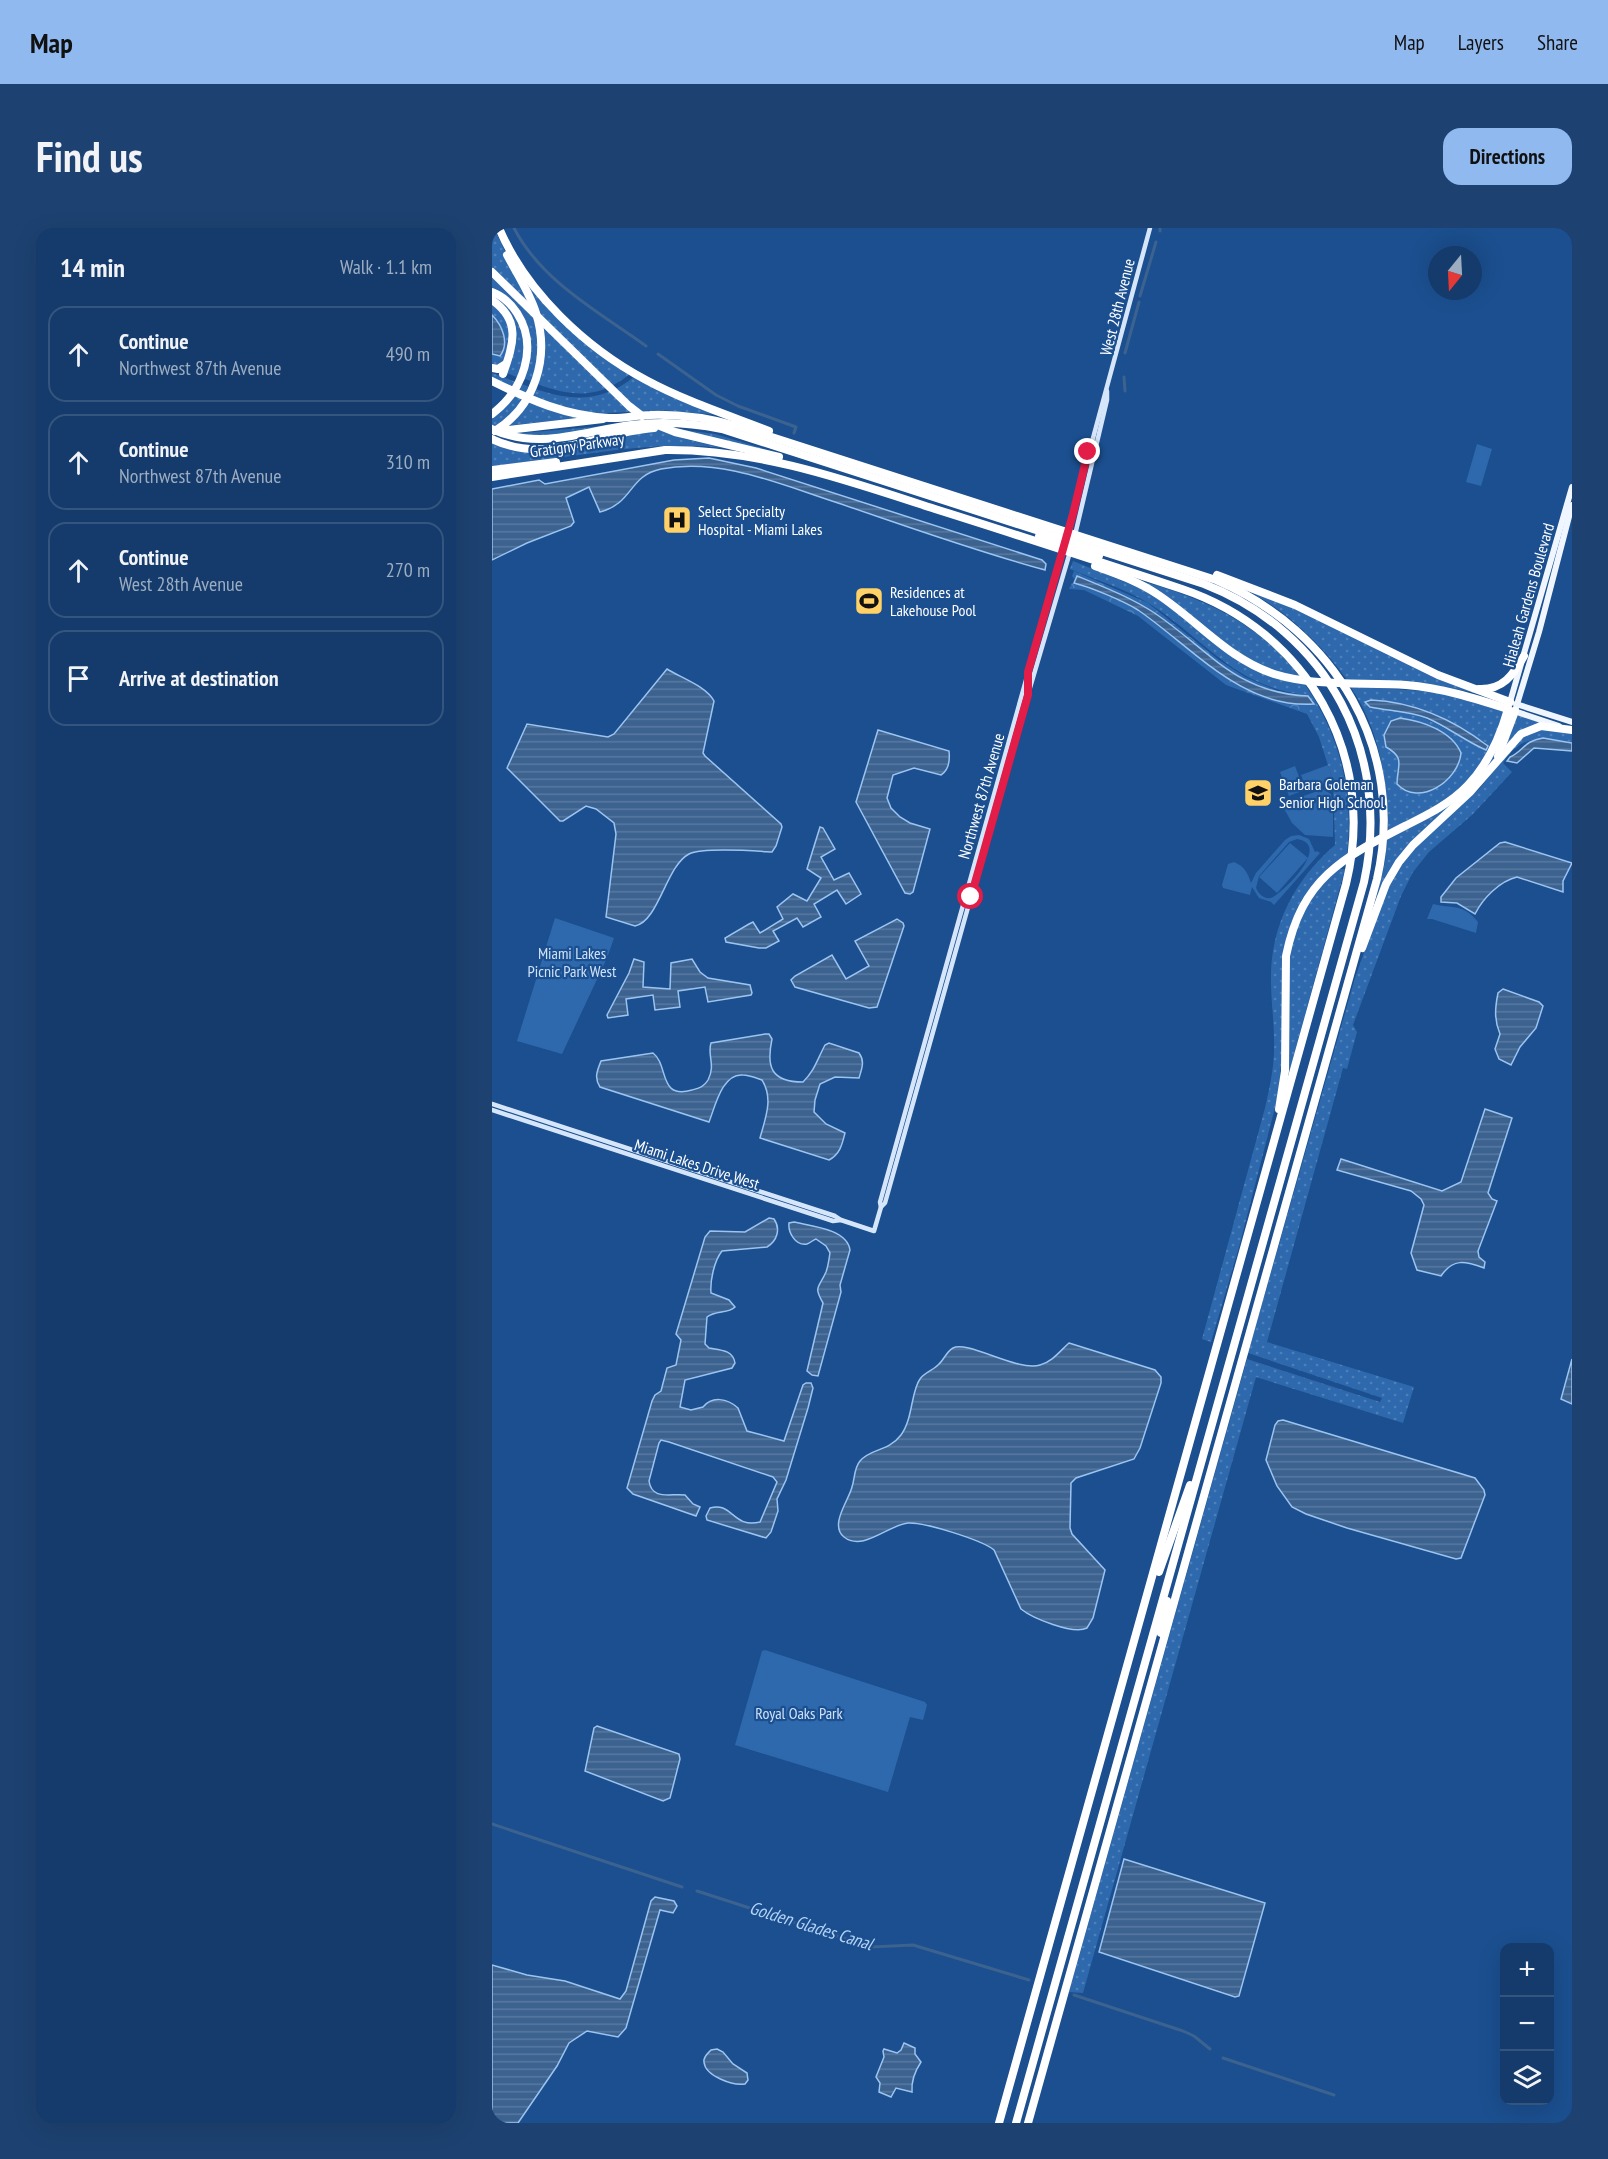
<!DOCTYPE html>
<meta charset="utf-8">
<style>
:root{--surface:#143b6b;--page:#1d4271;--text:#f1f3f6;--muted:#9dadc1;--line:#33557e;--accent:#90b9f0}
body{margin:0;font-family:"PT Sans Narrow",sans-serif;background:var(--page);color:var(--text)}
.controls{position:absolute;right:18px;bottom:18px;display:grid;overflow:hidden;border-radius:12px;box-shadow:0 6px 24px #0002}
.controls button{width:54px;height:54px;display:grid;place-items:center;padding:0;border:0;border-bottom:2px solid var(--line);background:var(--surface);color:var(--text);font:30px sans-serif}
.compass{position:absolute;left:936px;top:18px;width:54px;height:54px;border-radius:50%;background:var(--surface);box-shadow:0 6px 24px #0002;rotate:198deg}
.stop{position:absolute;width:18px;height:18px;margin:-14px;border:4px solid #e11d48;border-radius:50%;background:#fff}
.stop.end{background:#e11d48;border-color:#fff;box-shadow:0 2px 6px #0008}
.list{margin:0;padding:0;list-style:none}
h2{display:flex;justify-content:space-between;align-items:center;height:78px;margin:0;padding:0 24px;font-size:26px}
h2 small{font-size:20px;font-weight:400;color:var(--muted)}
.list li{display:grid;grid-template-columns:39px 1fr auto;gap:18px;align-items:center;box-sizing:border-box;height:96px;margin:0 12px 12px;padding:0 12px;border:2px solid var(--line);border-radius:18px}
.list b{display:block;font-size:22px;white-space:nowrap}
.list p{margin:0;font-size:20px;white-space:nowrap;color:var(--muted)}
.list em{font-size:20px;font-style:normal;color:var(--muted)}
.icon{flex:none;width:33px;height:33px;fill:none;stroke:currentColor;stroke-width:2;stroke-linecap:round;stroke-linejoin:round}
.map{position:relative;flex:none;width:1080px;height:1895px;overflow:hidden;border-radius:18px}
header{display:flex;align-items:center;gap:36px;box-sizing:border-box;height:84px;padding:0 30px;background:var(--accent);color:#111}
header strong{font-size:28px}
nav{display:flex;gap:33px;margin-inline-start:auto;font-size:21px}
.intro{display:flex;align-items:center;justify-content:space-between;box-sizing:border-box;height:144px;padding:0 36px}
h1{margin:0;font-size:42px}
.button{padding:15px 27px;border-radius:18px;background:var(--accent);color:#111;font-size:21px;font-weight:700}
main{display:flex;gap:36px;padding:0 36px}
aside{flex:1;background:var(--surface);border-radius:18px;box-shadow:0 6px 24px #0002}
.map>svg:first-child{display:block}
</style>
<header>
<strong>Map</strong>
<nav><a>Map</a><a>Layers</a><a>Share</a></nav>
</header>
<div class="intro"><h1>Find us</h1><a class="button">Directions</a></div>
<main>
<aside>
<h2>14 min<small>Walk · 1.1 km</small></h2>
<ul class="list">
<li><svg class="icon" aria-label="ahead" viewBox="0 0 24 24"><path d="M12 20V5M6 11l6-6 6 6"/></svg><div><b>Continue</b><p>Northwest 87th Avenue</p></div><em>490 m</em></li>
<li><svg class="icon" aria-label="ahead" viewBox="0 0 24 24"><path d="M12 20V5M6 11l6-6 6 6"/></svg><div><b>Continue</b><p>Northwest 87th Avenue</p></div><em>310 m</em></li>
<li><svg class="icon" aria-label="ahead" viewBox="0 0 24 24"><path d="M12 20V5M6 11l6-6 6 6"/></svg><div><b>Continue</b><p>West 28th Avenue</p></div><em>270 m</em></li>
<li><svg class="icon" aria-label="arrive" viewBox="0 0 24 24"><path d="M6 21V4h12l-3 4 3 4H6"/></svg><div><b>Arrive at destination</b></div></li>
</ul>
</aside>
<div class="map">
<svg width="1080" height="1895" viewBox="0 0 1080 1895">
<defs>
<pattern id="grass-dots" width="8" height="8" patternUnits="userSpaceOnUse" patternTransform="scale(1.5)"><rect width="8" height="8" fill="#2e69ad"/><path d="M2 2h.1M6 6h.1" fill="none" stroke="#4d80b9" stroke-width="1.8" stroke-linecap="round"/></pattern>
<pattern id="forest-crowns" width="20" height="18" patternUnits="userSpaceOnUse" patternTransform="scale(1.5)"><rect width="20" height="18" fill="#2e69ad"/><path d="M2 6a3 3 0 1 1 6 0M12 15a3 3 0 1 1 6 0" fill="none" stroke="#4d80b9"/></pattern>
<pattern id="water-rules" width="6" height="5" patternUnits="userSpaceOnUse" patternTransform="scale(1.5)"><rect width="6" height="5" fill="#3c6290"/><path d="M0 2.5h6" fill="none" stroke="#597aa1"/></pattern>
</defs>
<rect width="100%" height="100%" fill="#1b4f8f"/>
<g fill="url(#grass-dots)" fill-rule="evenodd">
<path d="M 0,0 L 2,0 L 38,76 L 48,110 L 41,154 L 31,150 L 34,141 L 30,93 L 0,63 Z"/>
<path d="M 23,34 L 52,72 L 138,146 C 107,171 81,169 45,156 L 52,111 Z"/>
<path d="M 0,67 C 19,78 33,98 33,121 C 32,130 29,141 27,150 L 15,145 L 23,106 L 0,70 Z"/>
<path d="M 0,74 C 19,96 24,110 9,137 L 0,138 L 0,126 L 3,127 L 4,91 L 0,87 Z"/>
<path d="M 0,145 C 51,163 95,188 143,148 L 227,187 L 168,182 L 100,186 L 72,183 L 0,152 Z"/>
<path d="M 22,166 L 33,172 L 6,199 L 0,199 L 0,188 Z"/>
<path d="M 36,173 L 94,189 L 14,198 Z"/>
<path d="M 124,197 L 70,209 L 18,206 Z"/>
<path d="M 167,201 L 193,211 L 231,220 C 154,211 77,231 0,238 L 0,213 L 28,222 Z"/>
<path d="M 185,201 L 223,206 L 289,226 Z"/>
<path d="M 581,333 L 650,361 L 669,372 L 751,436 L 762,441 L 812,455 C 848,507 862,564 855,626 L 839,637 L 821,658 L 791,733 L 791,815 L 786,868 L 747,1019 L 719,1114 L 710,1111 L 773,880 C 778,858 783,836 782,812 C 782,793 779,773 779,753 C 778,699 802,652 843,617 L 841,553 L 827,509 L 815,486 L 815,477 L 821,476 L 813,467 C 741,458 714,412 658,376 C 634,361 604,352 578,341 Z"/>
<path d="M 646,352 C 711,370 766,394 808,449 L 791,446 L 756,433 Z"/>
<path d="M 751,360 L 762,362 L 989,467 C 946,454 899,454 855,452 C 827,413 793,382 751,360 Z"/>
<path d="M 858,458 L 945,464 L 1014,483 C 991,554 959,571 896,604 C 896,553 887,500 858,458 ZM 894,482 L 936,483 L 994,515 L 994,521 C 956,506 939,485 894,482 ZM 908,490 L 928,494 L 957,549 L 937,563 L 920,565 L 905,551 L 908,532 L 902,524 L 894,519 Z"/>
<path d="M 1025,487 L 1056,497 L 1044,498 L 1010,526 Z"/>
<path d="M 1048,500 L 1067,502 L 1080,506 L 1080,514 C 1049,509 1030,506 1011,535 L 1020,544 L 980,587 L 937,624 L 921,644 L 909,668 L 861,797 L 865,804 L 855,841 L 851,840 L 775,1114 L 922,1159 L 911,1195 L 764,1149 L 591,1765 L 577,1764 L 755,1131 L 888,1174 L 890,1170 L 756,1125 L 863,750 L 894,662 L 914,629 L 927,615 L 987,561 L 1029,509 Z"/>
<path d="M 1005,519 L 1007,522 L 993,544 L 923,611 L 882,680 L 893,634 L 895,611 L 965,571 Z"/>
<path d="M 844,641 L 853,641 L 794,856 C 794,805 786,726 812,681 C 821,666 832,654 844,641 Z"/>
</g>
<g fill="url(#forest-crowns)">
<path d="M 582,343 L 656,375 L 727,432 L 753,449 L 786,463 L 816,468 C 745,465 718,423 664,386 C 640,370 612,359 585,348 L 582,351 L 580,348 Z"/>
<path d="M 580,355 L 585,356 C 605,364 627,370 645,381 C 708,420 734,470 815,477 L 815,486 L 734,457 L 646,388 L 592,362 L 577,361 Z"/>
</g>
<g fill="#2e69ad" fill-rule="evenodd">
<path d="M 985,216 L 1000,221 L 989,258 L 974,254 Z"/>
<path d="M 836,537 L 841,553 L 815,562 L 809,547 Z"/>
<path d="M 803,538 L 812,562 L 797,568 L 788,544 Z"/>
<path d="M 830,561 L 839,566 L 841,580 L 841,609 L 813,607 L 800,595 L 789,575 C 803,570 817,567 830,561 Z"/>
<path d="M 807,607 L 817,611 L 823,624 L 825,623 L 828,625 L 782,677 L 779,674 L 767,670 L 760,659 L 758,667 L 731,660 L 730,657 L 736,636 L 742,634 C 752,638 756,645 759,655 L 764,645 L 793,612 L 799,608 ZM 805,611 C 842,617 787,668 779,670 C 771,671 767,666 764,660 L 767,648 L 797,614 Z"/>
<path d="M 798,615 L 816,630 L 785,665 L 767,649 Z"/>
<path d="M 941,676 C 961,681 971,675 986,694 L 984,705 L 940,691 L 935,691 Z"/>
<path d="M 63,690 L 122,710 L 115,730 L 70,826 L 25,813 Z"/>
<path d="M 273,1422 L 433,1474 L 435,1477 L 431,1492 L 418,1489 L 396,1564 L 243,1517 L 270,1423 Z"/>
</g>
<g fill="url(#water-rules)" stroke="#9cc4f0" stroke-width="1.5">
<path d="M 0,87 C 10,97 18,115 8,128 L 0,126 Z"/>
<path d="M 217,230 L 264,240 L 550,332 L 554,336 L 553,342 C 483,323 414,298 346,275 C 290,257 228,229 169,241 C 136,248 142,275 108,284 L 97,259 L 74,270 L 82,294 L 79,298 L 35,315 L 0,332 L 0,261 L 47,252 L 53,256 L 182,232 Z"/>
<path d="M 585,348 C 612,359 640,370 664,386 C 718,423 744,465 816,468 L 822,476 C 750,481 700,419 646,382 C 632,373 598,359 582,355 Z"/>
<path d="M 175,441 C 189,450 214,458 222,473 L 211,525 L 213,528 L 289,596 L 290,599 L 284,618 L 280,624 C 263,623 211,619 197,626 C 174,638 167,693 143,698 L 114,689 L 124,606 L 122,595 L 104,581 L 94,578 L 71,593 L 68,593 L 15,540 L 35,496 L 116,509 L 122,506 Z"/>
<path d="M 879,472 C 922,474 962,492 996,518 L 994,522 C 973,513 956,499 935,490 C 916,483 897,483 878,479 L 873,474 Z"/>
<path d="M 908,490 C 930,493 960,503 969,525 C 967,552 927,580 905,556 C 905,538 914,530 894,519 L 892,507 L 899,493 Z"/>
<path d="M 386,502 L 457,523 C 458,532 457,542 449,547 L 422,540 L 401,547 L 395,570 L 399,580 L 408,589 L 418,595 L 438,601 L 421,664 L 418,666 L 413,665 L 364,574 Z"/>
<path d="M 1051,510 L 1080,515 L 1080,523 L 1042,520 L 1025,535 L 1015,533 L 1018,529 C 1032,523 1031,513 1051,510 Z"/>
<path d="M 328,599 L 331,600 L 343,621 L 329,629 L 342,652 L 357,645 L 369,666 L 354,676 L 345,662 L 322,676 L 329,689 L 311,699 L 305,690 L 281,703 L 287,713 L 274,720 L 267,720 L 234,714 L 233,710 L 257,696 L 261,694 L 268,705 L 291,691 L 285,679 L 301,666 L 315,673 L 329,650 L 315,641 Z"/>
<path d="M 1013,614 L 1080,635 L 1071,653 L 1071,664 L 1025,649 C 1008,653 991,670 983,686 L 965,675 L 949,674 L 949,669 L 964,650 L 1008,615 Z"/>
<path d="M 405,691 L 411,695 L 412,698 L 385,779 L 377,780 L 303,759 L 299,752 L 303,748 L 340,727 L 354,751 L 377,738 L 363,713 Z"/>
<path d="M 142,731 L 152,734 L 151,759 L 178,761 L 179,735 L 200,731 L 208,744 L 216,750 L 258,757 L 260,765 L 259,767 L 216,774 L 213,759 L 186,763 L 188,779 L 163,782 L 161,767 L 134,771 L 136,787 L 116,790 L 115,787 L 137,745 Z"/>
<path d="M 1011,761 L 1047,774 L 1051,778 L 1044,800 L 1028,819 L 1019,837 L 1007,831 L 1003,821 L 1008,806 C 1002,792 1003,780 1006,765 Z"/>
<path d="M 273,806 L 277,806 L 280,811 C 274,839 279,854 311,854 C 323,842 325,832 333,817 L 337,815 L 367,825 C 373,833 370,840 367,850 L 343,849 L 328,856 L 323,872 L 322,884 L 334,896 L 353,905 C 350,917 348,926 337,932 L 268,910 C 273,891 282,871 270,852 C 264,850 257,847 251,847 C 230,845 223,879 217,894 L 108,859 C 102,850 105,843 109,833 L 161,825 C 177,837 166,872 200,862 C 207,860 212,859 216,852 C 224,837 215,827 219,815 Z"/>
<path d="M 993,881 L 1020,890 L 996,965 L 1000,971 L 1005,973 L 986,1023 L 987,1029 L 993,1034 L 992,1040 C 973,1033 961,1030 949,1048 L 925,1042 L 919,1025 L 932,977 L 929,971 L 919,963 L 845,942 L 849,931 L 950,963 L 969,954 Z"/>
<path d="M 277,990 L 282,991 C 289,1001 285,1013 275,1019 L 230,1023 C 222,1033 218,1053 219,1065 L 237,1072 L 243,1079 C 236,1086 224,1082 215,1089 L 213,1116 L 217,1120 C 229,1122 241,1122 243,1135 L 240,1140 L 193,1152 L 188,1179 L 199,1182 L 211,1179 C 220,1168 235,1170 246,1180 L 255,1203 L 292,1213 L 311,1157 L 314,1155 L 319,1155 L 321,1160 L 316,1180 L 294,1252 L 285,1271 L 286,1283 L 279,1304 L 274,1310 L 215,1292 L 214,1288 L 218,1280 C 240,1273 241,1301 268,1294 L 285,1254 L 281,1249 L 177,1214 L 169,1212 L 167,1215 L 157,1253 C 160,1273 179,1265 193,1267 L 201,1276 L 208,1279 L 204,1288 L 141,1266 L 135,1260 L 160,1173 L 163,1167 L 169,1163 L 175,1140 L 184,1137 L 189,1112 L 184,1106 L 213,1009 L 218,1003 L 253,1004 Z"/>
<path d="M 302,994 C 319,998 355,1001 358,1022 L 348,1057 L 349,1064 L 326,1148 L 320,1147 L 315,1143 L 331,1075 C 321,1058 327,1060 334,1044 C 336,1039 337,1031 338,1025 L 334,1018 L 324,1011 C 321,1012 318,1015 315,1016 C 303,1018 296,1004 297,995 Z"/>
<path d="M 577,1115 L 663,1142 L 669,1149 L 669,1155 L 648,1220 L 642,1231 L 584,1250 L 579,1255 L 578,1300 L 580,1306 L 613,1342 L 601,1390 L 595,1400 C 581,1407 540,1390 529,1381 L 502,1322 C 490,1312 432,1294 416,1295 C 396,1297 371,1324 352,1309 C 337,1297 357,1272 360,1259 C 363,1250 362,1240 368,1233 C 379,1220 396,1224 409,1207 C 421,1191 419,1163 428,1151 C 432,1145 441,1142 446,1137 C 452,1132 454,1124 461,1120 C 475,1112 526,1144 548,1137 C 560,1134 568,1123 577,1115 Z"/>
<path d="M 1080,1131 L 1080,1176 L 1069,1171 Z"/>
<path d="M 791,1192 L 983,1250 L 992,1262 L 993,1267 L 969,1330 L 964,1331 L 855,1300 L 814,1286 L 800,1279 L 785,1258 L 774,1232 L 783,1197 L 786,1193 Z"/>
<path d="M 105,1498 L 187,1526 L 188,1531 L 178,1570 L 171,1573 L 93,1543 L 102,1500 Z"/>
<path d="M 632,1631 L 773,1675 L 747,1768 L 743,1769 L 607,1724 Z"/>
<path d="M 163,1669 L 182,1673 L 185,1678 L 181,1685 L 168,1682 L 134,1800 L 126,1809 L 95,1803 L 77,1815 L 65,1838 L 26,1895 L 0,1895 L 0,1737 L 35,1747 L 73,1753 L 128,1771 L 134,1763 L 159,1673 Z"/>
<path d="M 412,1815 L 423,1820 L 423,1826 L 429,1834 C 423,1843 419,1852 420,1864 L 404,1860 L 399,1869 L 387,1864 L 388,1855 L 384,1849 L 392,1829 L 391,1823 L 392,1821 L 405,1825 L 409,1822 Z"/>
<path d="M 225,1821 L 231,1824 L 241,1836 L 255,1845 L 256,1852 L 253,1856 C 241,1858 213,1848 212,1834 C 211,1829 216,1825 219,1822 Z"/>
</g>
<g fill="none" stroke-linecap="round" stroke-linejoin="round">
<g stroke="#3c6290" stroke-width="3">
<path d="M 22,0 C 50,54 107,84 154,118"/>
<path d="M 668,3 L 668,0"/>
<path d="M 648,68 L 664,14"/>
<path d="M 633,125 L 647,74"/>
<path d="M 166,126 L 224,167 L 246,178 L 304,199 L 302,205"/>
<path d="M 632,149 L 633,163"/>
<path d="M 0,1596 L 190,1659"/>
<path d="M 205,1663 L 379,1719 L 421,1717 L 537,1752"/>
<path d="M 582,1767 L 691,1803 L 702,1808 L 718,1821"/>
<path d="M 731,1830 L 842,1867"/>
</g>
<g stroke="#d6e6fa" stroke-width="4.5">
<path d="M 575,306 L 658,0"/>
<path d="M 583,307 L 615,172 L 615,163"/>
<path d="M 0,876 L 343,988 L 349,992 L 382,1003 L 389,979 L 393,975 L 530,487 L 578,324"/>
<path d="M 0,882 L 332,990 L 341,993 L 349,992"/>
<path d="M 389,979 L 388,974 L 571,320"/>
</g>
<g stroke="#f0f6ff" stroke-width="6">
<path d="M 1024,476 L 1080,494"/>
<path d="M 1023,483 L 1047,404 L 1080,277"/>
<path d="M 1067,498 L 1016,481 L 1080,259"/>
</g>
<g stroke="#fff" stroke-width="8">
<path d="M 7,0 C 34,64 94,120 154,152 C 193,173 236,187 277,203"/>
<path d="M 0,44 L 137,178 L 150,188"/>
<path d="M 0,64 C 11,68 19,76 25,85 C 47,119 31,163 0,186"/>
<path d="M 0,72 C 30,93 21,117 11,146"/>
<path d="M 0,140 L 6,141 L 14,136"/>
<path d="M 0,153 C 38,172 74,188 117,190 C 131,191 145,187 158,187 C 188,186 216,190 245,198 L 724,352 C 843,403 915,521 885,651 L 536,1895"/>
<path d="M 163,196 L 183,204 L 287,229"/>
<path d="M 0,201 C 47,223 91,203 139,197 C 170,193 200,195 230,201 L 712,356 C 836,404 900,525 872,654 L 524,1895"/>
<path d="M 3,203 C 43,178 58,130 44,85 C 38,65 25,46 15,27"/>
<path d="M 7,203 L 111,191"/>
<path d="M 0,211 C 56,238 105,204 162,200"/>
<path d="M 0,242 L 64,234"/>
<path d="M 0,249 L 173,222 C 267,221 354,252 443,281 C 526,307 608,334 690,361 C 815,403 886,527 854,656 L 507,1895"/>
<path d="M 547,308 L 607,328"/>
<path d="M 603,338 C 624,346 646,353 665,366 C 705,392 736,431 782,446 C 824,459 871,454 914,457 C 950,460 982,470 1016,481 C 1008,509 997,535 976,557 C 959,575 937,586 915,597 C 850,630 810,650 794,728 L 793,843 L 787,881"/>
<path d="M 725,347 L 803,377 L 946,447 L 1018,474"/>
<path d="M 987,461 C 1011,462 1021,447 1032,428"/>
<path d="M 1006,528 L 1023,483"/>
<path d="M 870,720 L 894,656 L 907,634 L 921,617 L 978,564 L 1029,506 L 1049,498 L 1080,502"/>
<path d="M 667,1344 L 698,1257"/>
<path d="M 669,1405 L 675,1373"/>
</g>
</g>
<g fill="none" stroke-linecap="round" stroke-linejoin="round">
<path stroke="#e11d48" stroke-width="8" d="M 479,669 L 536,467 L 536,444 L 581,286 L 596,224"/>
</g>
<defs>
<g id="hospital-square" transform="scale(1.5)"><rect x="-9" y="-9" width="18" height="18" rx="4" fill="#ffd166" stroke="#1b4f8f"/><path d="M-5-5h3v3.5h4V-5h3V5h-3V1.5h-4V5h-3Z" fill="#111"/></g>
<g id="stadium-square" transform="scale(1.5)"><rect x="-9" y="-9" width="18" height="18" rx="4" fill="#ffd166" stroke="#1b4f8f"/><path d="M0-5a6.5 5 0 1 0 0 10a6.5 5 0 1 0 0-10ZM-3.5-1.8h7v3.6h-7Z" fill="#111"/></g>
<g id="school-square" transform="scale(1.5)"><rect x="-9" y="-9" width="18" height="18" rx="4" fill="#ffd166" stroke="#1b4f8f"/><path d="M0-5L7-2L0 1L-7-2ZM-4 1L0 2.5L4 1V4Q0 6-4 4Z" fill="#111"/></g>
</defs>
<g fill-rule="evenodd">
<use href="#hospital-square" x="185" y="292"/>
<use href="#stadium-square" x="377" y="373"/>
<use href="#school-square" x="766" y="565"/>
</g>
<g text-anchor="middle" stroke-width="4.5" stroke-linejoin="round" paint-order="stroke">
<g font-size="16" fill="#fff" stroke="#1b4f8f">
<text transform="translate(625 79) rotate(-76)" y="6">West 28th Avenue</text>
<text transform="translate(85 217) rotate(-8)" y="6">Gratigny Parkway</text>
<text transform="translate(1036 367) rotate(-74)" y="6">Hialeah Gardens Boulevard</text>
<text transform="translate(489 568) rotate(-74)" y="6">Northwest 87th Avenue</text>
<text transform="translate(205 936) rotate(18)" y="6">Miami Lakes Drive West</text>
</g>
<g font-size="16" fill="#fff" stroke="#1b4f8f" text-anchor="start">
<text x="206" y="289">Select Specialty<tspan x="206" dy="18">Hospital - Miami Lakes</tspan></text>
<text x="398" y="370">Residences at<tspan x="398" dy="18">Lakehouse Pool</tspan></text>
<text x="787" y="562">Barbara Goleman<tspan x="787" dy="18">Senior High School</tspan></text>
</g>
<g font-size="16" fill="#cfe3fa" stroke="#1b4f8f">
<text x="80" y="731">Miami Lakes<tspan x="80" dy="18">Picnic Park West</tspan></text>
<text x="307" y="1491">Royal Oaks Park</text>
</g>
<g font-size="18" font-style="italic" fill="#b5d3f5" stroke="#1b4f8f">
<text transform="translate(319 1698) rotate(17)" y="6">Golden Glades Canal</text>
</g>
</g>
</svg>
<div class="controls">
<button>+</button>
<button>−</button>
<button><svg class="icon" aria-label="layers" viewBox="0 0 24 24"><path d="M12 4l9 5-9 5-9-5zM3 14l9 5 9-5"/></svg></button>
</div>
<svg class="compass" viewBox="-18 -18 36 36"><path d="M0-13l5 13h-10z" fill="#e53935"/><path d="M0 13l5-13h-10z" fill="#9dadc1"/></svg>
<div class="stop" style="left:479px;top:669px"></div>
<div class="stop end" style="left:596px;top:224px"></div>
</div>
</main>
